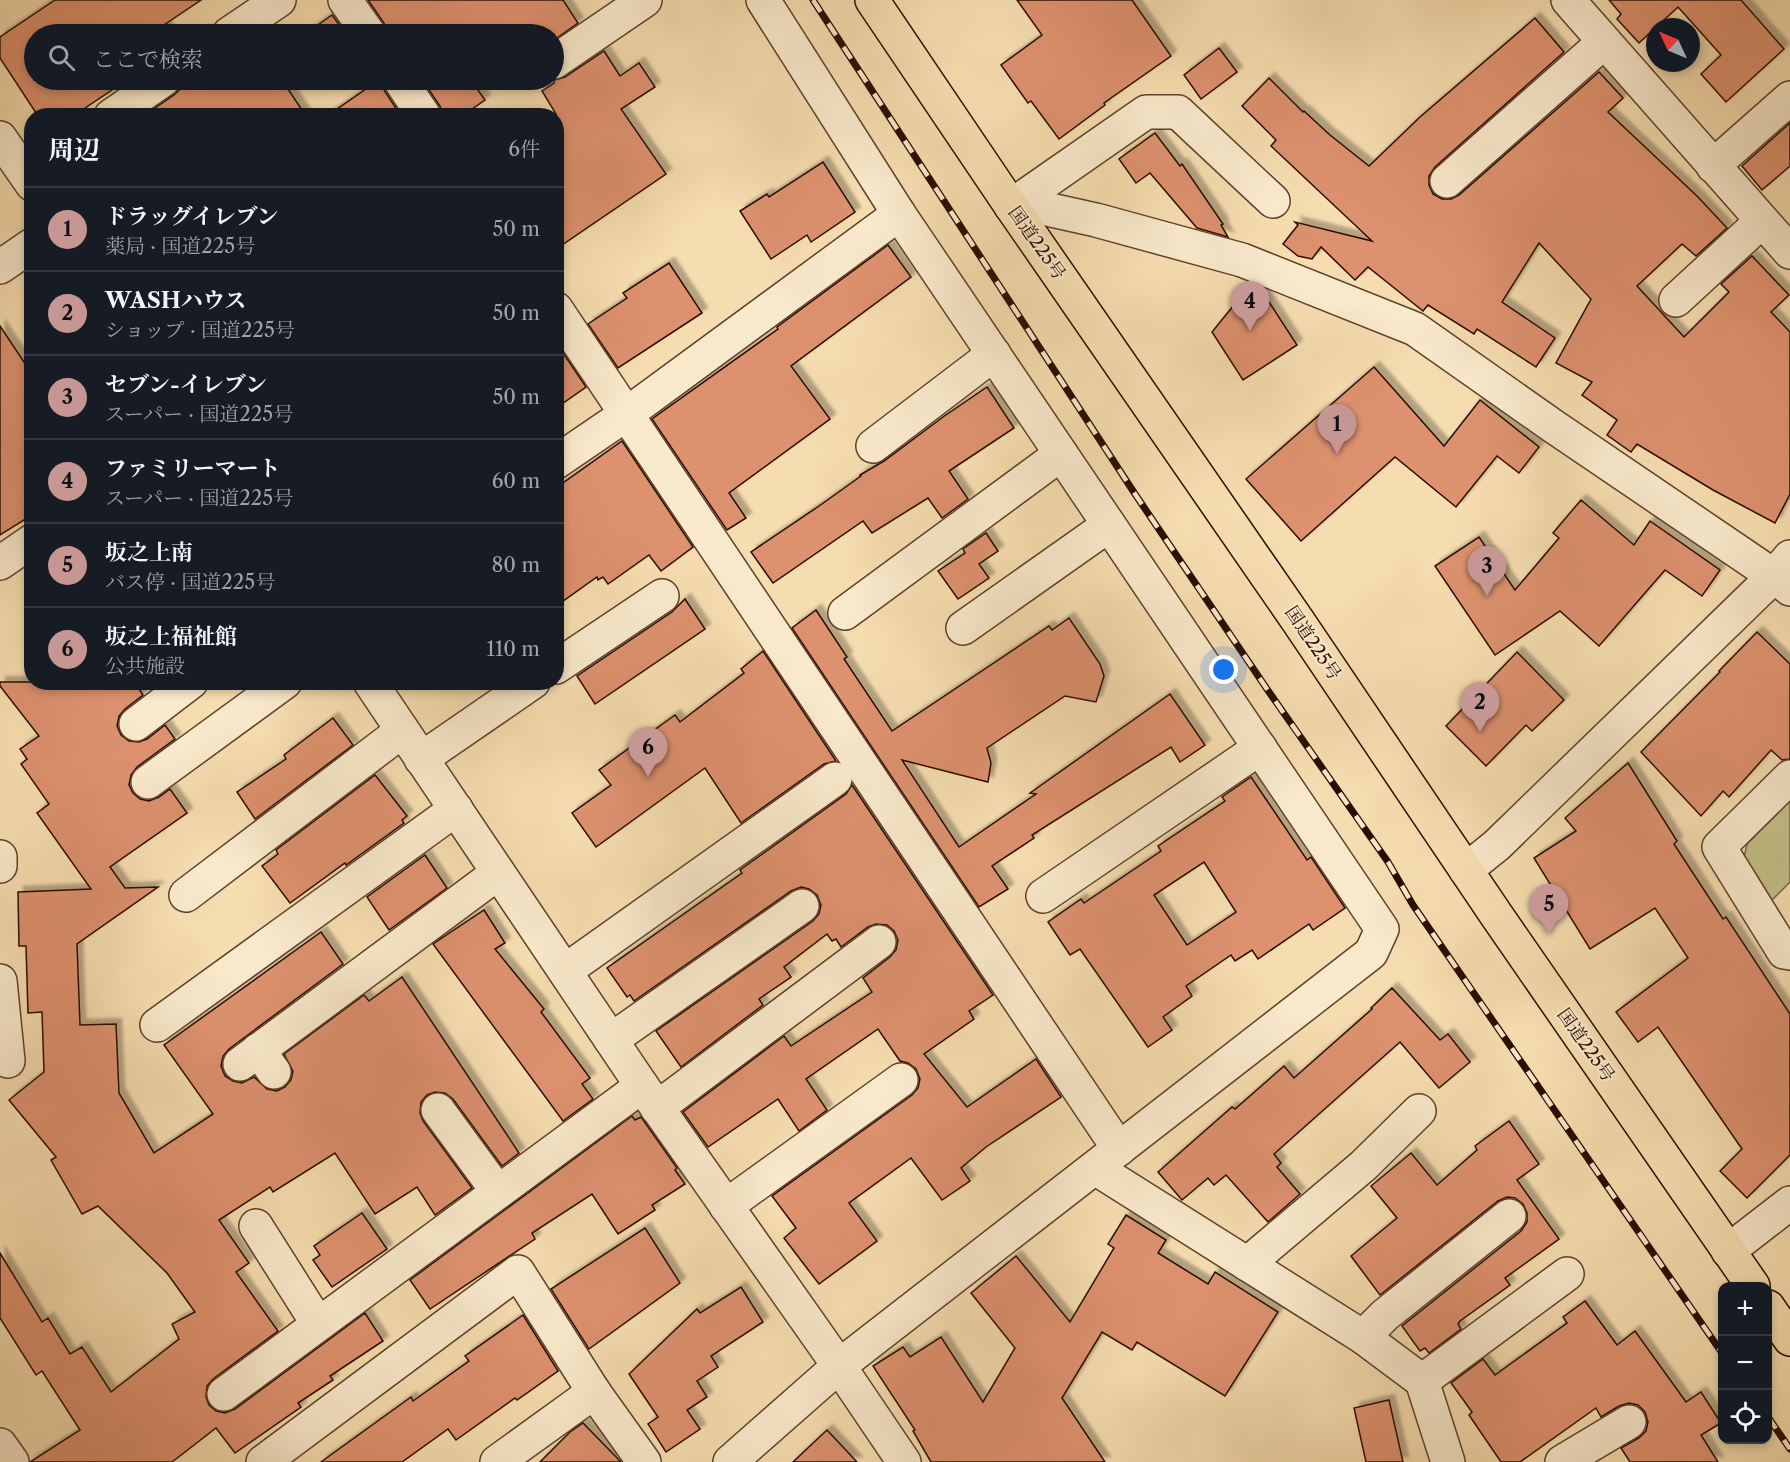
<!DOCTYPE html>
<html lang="ja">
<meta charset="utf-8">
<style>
:root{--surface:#171b24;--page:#242831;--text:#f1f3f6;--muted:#9ea1a6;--line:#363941;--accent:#c59692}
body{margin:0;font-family:"Libre Caslon Text","Noto Serif JP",serif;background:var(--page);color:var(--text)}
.controls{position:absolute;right:18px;bottom:18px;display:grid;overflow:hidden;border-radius:12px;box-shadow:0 3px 9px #0003}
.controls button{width:54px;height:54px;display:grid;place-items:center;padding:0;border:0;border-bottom:2px solid var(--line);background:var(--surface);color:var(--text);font:30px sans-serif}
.compass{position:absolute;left:1646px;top:18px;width:54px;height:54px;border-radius:50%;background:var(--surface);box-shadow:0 3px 9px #0003;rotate:314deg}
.you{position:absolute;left:1224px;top:670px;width:21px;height:21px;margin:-15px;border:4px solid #fff;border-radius:50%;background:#1a73e8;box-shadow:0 0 0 9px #1a73e833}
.badge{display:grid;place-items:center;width:39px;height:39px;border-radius:50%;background:var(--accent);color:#111;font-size:20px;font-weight:700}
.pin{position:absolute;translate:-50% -50px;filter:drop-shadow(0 2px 3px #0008)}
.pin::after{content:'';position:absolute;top:32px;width:21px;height:18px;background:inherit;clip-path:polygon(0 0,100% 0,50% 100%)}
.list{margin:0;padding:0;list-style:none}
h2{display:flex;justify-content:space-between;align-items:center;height:78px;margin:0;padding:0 24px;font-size:26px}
h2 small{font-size:20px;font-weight:400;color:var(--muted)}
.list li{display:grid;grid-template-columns:39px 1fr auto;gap:18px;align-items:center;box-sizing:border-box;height:84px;padding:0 24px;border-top:2px solid var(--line)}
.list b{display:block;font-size:22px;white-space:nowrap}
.list p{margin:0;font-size:20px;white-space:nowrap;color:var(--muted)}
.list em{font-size:20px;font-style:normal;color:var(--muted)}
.icon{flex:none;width:33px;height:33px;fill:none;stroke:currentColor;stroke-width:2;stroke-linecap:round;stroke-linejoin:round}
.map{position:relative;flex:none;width:1790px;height:1462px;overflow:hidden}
.search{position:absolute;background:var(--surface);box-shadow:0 3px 9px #0003;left:24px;top:24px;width:540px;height:66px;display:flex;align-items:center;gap:15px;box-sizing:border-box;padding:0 21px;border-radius:33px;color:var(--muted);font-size:22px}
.panel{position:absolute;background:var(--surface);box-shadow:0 3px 9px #0003;left:24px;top:108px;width:540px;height:582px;border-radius:24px}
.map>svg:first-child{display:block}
</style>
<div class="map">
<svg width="1790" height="1462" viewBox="0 0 1790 1462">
<defs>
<filter id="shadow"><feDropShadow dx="5.5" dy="-5.5" stdDeviation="1.5" flood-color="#0004"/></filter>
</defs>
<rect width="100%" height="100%" fill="#f6ddaf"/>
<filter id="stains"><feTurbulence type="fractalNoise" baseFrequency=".00333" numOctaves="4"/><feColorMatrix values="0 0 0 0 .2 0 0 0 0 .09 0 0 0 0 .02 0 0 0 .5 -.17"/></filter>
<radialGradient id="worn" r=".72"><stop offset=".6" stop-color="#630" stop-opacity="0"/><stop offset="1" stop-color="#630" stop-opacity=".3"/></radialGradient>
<path fill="#c2bf87" stroke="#766644" stroke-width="1.5" d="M 1790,800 L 1790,882 L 1772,900 L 1743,862 L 1747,844 Z"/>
<g fill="#dd916e" stroke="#2a0d00" stroke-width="1.5" fill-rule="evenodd" filter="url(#shadow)">
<path d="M 55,0 L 201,0 L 164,25 L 171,34 L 34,34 L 34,80 L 127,80 L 73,116 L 38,116 L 0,58 L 0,37 Z"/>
<path d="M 368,0 L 563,0 L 578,23 L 554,40 L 554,34 L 387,34 L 384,23 Z"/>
<path d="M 1017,0 L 1132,0 L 1171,56 L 1104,103 L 1105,105 L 1059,139 L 1031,101 L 1028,103 L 1001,65 L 1042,35 Z"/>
<path d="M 1609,0 L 1741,0 L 1784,49 L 1726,102 L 1701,74 L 1721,55 L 1678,7 L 1639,43 L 1617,19 L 1621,14 Z"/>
<path d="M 332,15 L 346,34 L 305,34 Z"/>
<path d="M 1535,18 L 1564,52 L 1435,167 L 1429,176 L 1429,185 L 1433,194 L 1442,199 L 1451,199 L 1459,195 L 1599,72 L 1623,98 L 1608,112 L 1697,196 L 1727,228 L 1696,256 L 1682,244 L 1637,286 L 1684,337 L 1729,292 L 1721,284 L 1752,256 L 1789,295 L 1771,312 L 1790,332 L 1790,494 L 1775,523 L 1713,490 L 1637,444 L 1631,452 L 1607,435 L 1617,420 L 1582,395 L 1592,382 L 1556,363 L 1591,299 L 1539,243 L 1502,302 L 1555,338 L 1536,367 L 1477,329 L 1474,334 L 1428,305 L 1423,311 L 1368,267 L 1355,280 L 1321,247 L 1312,259 L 1298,256 L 1283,244 L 1298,225 L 1295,222 L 1372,241 L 1271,146 L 1276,140 L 1242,106 L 1269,78 L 1303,112 L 1304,111 L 1330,135 L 1369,166 L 1420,117 Z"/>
<path d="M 1219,48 L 1237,72 L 1201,99 L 1184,75 Z"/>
<path d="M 604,51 L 620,76 L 639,63 L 655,87 L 621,109 L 666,174 L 556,249 L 556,114 L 542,91 L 554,83 L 554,80 L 565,77 Z"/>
<path d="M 182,80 L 282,80 L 306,116 L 160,116 L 155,108 L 174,95 L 180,89 Z"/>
<path d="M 379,80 L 382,80 L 384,90 L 401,116 L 327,116 Z"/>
<path d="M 432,80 L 471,80 L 485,100 L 462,116 L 443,116 L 440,106 L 425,84 Z"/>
<path d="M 1790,123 L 1790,166 L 1762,190 L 1742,166 Z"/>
<path d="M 1155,133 L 1180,166 L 1182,164 L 1223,224 L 1221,225 L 1228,237 L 1197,228 L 1150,173 L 1136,183 L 1119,159 Z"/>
<path d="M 823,162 L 855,212 L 811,242 L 807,235 L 771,259 L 740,211 L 767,194 L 769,197 Z"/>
<path d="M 888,245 L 911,277 L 791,366 L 830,419 L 729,493 L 746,518 L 727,530 L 652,419 L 778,329 L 777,327 Z"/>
<path d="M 669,263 L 702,313 L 618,368 L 588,324 L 627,298 L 623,293 Z"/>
<path d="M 1251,284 L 1260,288 L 1297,345 L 1243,380 L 1212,332 Z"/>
<path d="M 0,326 L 32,374 L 32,515 L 0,535 Z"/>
<path d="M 557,344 L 586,387 L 556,408 L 556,345 Z"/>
<path d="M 1374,367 L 1444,446 L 1480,400 L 1539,447 L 1519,473 L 1497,456 L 1456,507 L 1395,457 L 1301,541 L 1246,479 Z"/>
<path d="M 987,387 L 1014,428 L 949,471 L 968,499 L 942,518 L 928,498 L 872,533 L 863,521 L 773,583 L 751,552 L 819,506 L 861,476 L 860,475 L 884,461 L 943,417 Z"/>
<path d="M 622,441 L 693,547 L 661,571 L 649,555 L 608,584 L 603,577 L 598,580 L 597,577 L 556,606 L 556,488 Z"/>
<path d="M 1581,500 L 1634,545 L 1650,521 L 1720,570 L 1702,596 L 1665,570 L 1599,646 L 1560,611 L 1495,655 L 1435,566 L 1479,537 L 1515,590 L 1559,538 L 1553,533 Z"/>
<path d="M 986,533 L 998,551 L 979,564 L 989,578 L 958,599 L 938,571 L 965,553 L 963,549 Z"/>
<path d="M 685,599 L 705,629 L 595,704 L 577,676 L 672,612 Z"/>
<path d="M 816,610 L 847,657 L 844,659 L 892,731 L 1049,626 L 1052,630 L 1069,618 L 1100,664 L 1104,676 L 1096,702 L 1065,696 L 987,748 L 991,763 L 988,782 L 902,760 L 959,847 L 1036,794 L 1030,793 L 1170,694 L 1205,745 L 1180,762 L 1171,747 L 1032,835 L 1034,838 L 992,866 L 1008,889 L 979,907 L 792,628 Z"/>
<path d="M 1757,632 L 1790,664 L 1790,759 L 1782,760 L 1771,750 L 1729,797 L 1723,791 L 1701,816 L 1641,752 L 1720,672 L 1719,671 Z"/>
<path d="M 763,651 L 836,761 L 824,764 L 741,823 L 705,768 L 596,847 L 572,813 L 611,785 L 599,770 L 675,715 L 680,722 L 744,673 L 741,669 Z"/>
<path d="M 1517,652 L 1564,700 L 1532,731 L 1526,725 L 1486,766 L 1446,726 Z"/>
<path d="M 0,682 L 135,682 L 143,695 L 125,709 L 119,716 L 117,726 L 121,735 L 129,741 L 139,742 L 147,739 L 165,725 L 175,739 L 137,767 L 131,775 L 129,785 L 133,793 L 140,799 L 149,801 L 159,797 L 170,789 L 187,813 L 110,867 L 125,888 L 158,887 L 77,944 L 80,1025 L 116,1024 L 119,1093 L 154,1153 L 213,1114 L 164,1045 L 321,932 L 343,964 L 229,1049 L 223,1056 L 221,1066 L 225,1076 L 233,1081 L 242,1083 L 254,1077 L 267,1089 L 277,1091 L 285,1087 L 291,1080 L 293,1071 L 284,1054 L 364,995 L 369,1001 L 402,977 L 519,1153 L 502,1166 L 453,1099 L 445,1093 L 435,1092 L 427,1095 L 421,1102 L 420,1113 L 423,1121 L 472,1188 L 435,1215 L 417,1187 L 375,1214 L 335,1153 L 273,1192 L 270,1187 L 219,1220 L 249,1263 L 236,1272 L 278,1331 L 213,1379 L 207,1386 L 206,1397 L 209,1405 L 216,1411 L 225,1413 L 235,1409 L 365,1313 L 383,1341 L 330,1376 L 333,1380 L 298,1403 L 301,1407 L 235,1453 L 216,1428 L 172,1462 L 30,1462 L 80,1430 L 42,1371 L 36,1375 L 0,1318 L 0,1253 L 42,1322 L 48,1318 L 70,1354 L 82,1347 L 111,1392 L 179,1339 L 172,1324 L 195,1312 L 167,1273 L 98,1206 L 82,1214 L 51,1160 L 56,1157 L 9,1100 L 44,1072 L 42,1012 L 28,1013 L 26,946 L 19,946 L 18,892 L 91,889 L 37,813 L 49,804 L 21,764 L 27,759 L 20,749 L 39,736 L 0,686 Z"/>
<path d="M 333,718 L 353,745 L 255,819 L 237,792 L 286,759 L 284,755 Z"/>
<path d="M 1628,763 L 1677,841 L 1674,844 L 1723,919 L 1726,917 L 1790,1014 L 1790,1155 L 1747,1198 L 1720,1171 L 1742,1149 L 1658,1027 L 1638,1042 L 1616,1012 L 1688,958 L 1655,908 L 1590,949 L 1534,858 L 1576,831 L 1565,818 Z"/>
<path d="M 375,775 L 407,816 L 402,820 L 404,823 L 346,865 L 345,863 L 290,903 L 262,866 L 278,854 L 276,850 Z"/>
<path d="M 1251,777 L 1307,860 L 1311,857 L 1345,908 L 1313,930 L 1309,924 L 1258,959 L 1252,950 L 1235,961 L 1231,955 L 1186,986 L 1192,996 L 1163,1017 L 1172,1030 L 1148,1047 L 1080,949 L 1070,955 L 1048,922 L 1081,899 L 1084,903 L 1161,851 L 1158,846 L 1225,801 L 1222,797 ZM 1204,862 L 1236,912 L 1187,945 L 1154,895 Z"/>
<path d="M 852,785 L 993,995 L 969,1011 L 974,1019 L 924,1054 L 967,1107 L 1036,1059 L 1061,1097 L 986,1147 L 961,1168 L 970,1181 L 942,1200 L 911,1158 L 849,1203 L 877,1241 L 819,1284 L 784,1238 L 796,1228 L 772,1196 L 912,1095 L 918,1088 L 920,1079 L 916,1069 L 908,1063 L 900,1061 L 878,1029 L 806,1079 L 827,1110 L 799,1131 L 778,1099 L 708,1147 L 683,1112 L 784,1036 L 791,1046 L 872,992 L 863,978 L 890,957 L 896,950 L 898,940 L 894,931 L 887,925 L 876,924 L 868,927 L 841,947 L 836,939 L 832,941 L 827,934 L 784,967 L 791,977 L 759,999 L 763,1005 L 681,1067 L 656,1031 L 813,921 L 819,914 L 821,905 L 817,895 L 809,889 L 801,887 L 791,891 L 634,1001 L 630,995 L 627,997 L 607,968 L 742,873 L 740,870 L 846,794 Z"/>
<path d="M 425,855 L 447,888 L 389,930 L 367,897 Z"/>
<path d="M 484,910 L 505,943 L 495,949 L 544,1009 L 541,1012 L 590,1078 L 582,1084 L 593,1099 L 563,1121 L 433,944 Z"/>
<path d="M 1392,988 L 1440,1040 L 1448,1034 L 1470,1062 L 1439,1088 L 1400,1042 L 1274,1154 L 1281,1163 L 1277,1167 L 1300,1194 L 1268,1222 L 1226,1175 L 1214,1185 L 1208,1178 L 1182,1200 L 1158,1172 L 1232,1107 L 1235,1109 L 1284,1066 L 1294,1078 L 1372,1009 L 1371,1008 Z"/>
<path d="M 632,1116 L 635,1120 L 641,1117 L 677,1168 L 675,1170 L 685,1184 L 652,1205 L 655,1210 L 618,1234 L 592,1194 L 532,1233 L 535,1239 L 430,1309 L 410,1280 Z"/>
<path d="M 1509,1121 L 1539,1164 L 1517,1180 L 1559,1239 L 1505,1278 L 1510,1285 L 1460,1321 L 1458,1324 L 1461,1329 L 1429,1353 L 1425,1348 L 1420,1351 L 1402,1326 L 1521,1231 L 1527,1222 L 1527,1213 L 1523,1204 L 1515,1198 L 1507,1197 L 1498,1201 L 1380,1295 L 1351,1256 L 1397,1218 L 1371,1186 L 1411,1153 L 1437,1185 L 1477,1150 L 1475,1146 Z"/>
<path d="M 362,1213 L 387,1249 L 332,1287 L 313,1260 L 320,1255 L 314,1246 Z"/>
<path d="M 1126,1215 L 1166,1240 L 1158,1253 L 1208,1284 L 1215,1272 L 1278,1312 L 1225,1396 L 1137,1342 L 1132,1350 L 1102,1332 L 1062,1398 L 1105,1462 L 931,1462 L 913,1431 L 915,1430 L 873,1366 L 903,1347 L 910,1357 L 941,1337 L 983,1402 L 1015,1348 L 971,1293 L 1016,1256 L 1070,1322 L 1114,1248 L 1108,1244 Z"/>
<path d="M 645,1228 L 680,1283 L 589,1349 L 551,1289 Z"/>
<path d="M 741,1287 L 763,1322 L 711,1356 L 718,1367 L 697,1381 L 707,1397 L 687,1410 L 700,1429 L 666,1452 L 648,1424 L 658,1417 L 629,1374 L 697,1309 L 700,1313 Z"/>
<path d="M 1585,1301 L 1617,1345 L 1635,1331 L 1686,1402 L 1701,1392 L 1721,1423 L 1701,1435 L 1718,1462 L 1630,1462 L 1621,1448 L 1639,1438 L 1646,1431 L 1648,1422 L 1645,1412 L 1638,1405 L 1629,1403 L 1619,1406 L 1601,1417 L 1596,1408 L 1520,1462 L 1501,1462 L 1469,1415 L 1472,1412 L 1451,1383 L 1483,1359 L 1495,1375 L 1567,1323 L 1563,1317 Z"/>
<path d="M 523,1315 L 558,1371 L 517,1400 L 515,1398 L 456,1440 L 448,1429 L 402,1462 L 321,1462 L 411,1397 L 413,1401 L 469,1361 L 465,1356 Z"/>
<path d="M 1389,1400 L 1403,1462 L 1366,1462 L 1354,1408 Z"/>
<path d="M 583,1423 L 621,1462 L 540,1462 L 570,1432 Z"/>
<path d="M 827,1430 L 857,1462 L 793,1462 Z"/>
</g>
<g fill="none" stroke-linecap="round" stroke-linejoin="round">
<g stroke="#5d412c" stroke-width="36">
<g id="minor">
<path d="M 345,0 L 369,34"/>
<path d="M 1568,0 L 1790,252"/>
<path d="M 229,34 L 279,0"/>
<path d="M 554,62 L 645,0"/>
<path d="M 400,80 L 424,116"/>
<path d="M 111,116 L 163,80"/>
<path d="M 0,138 L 32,184"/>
<path d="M 1713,166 L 1790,98"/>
<path d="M 1447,181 L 1604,42"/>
<path d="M 1011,206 L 1042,208 L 1096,220 L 1242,260 L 1415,329 L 1553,426 L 1774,576 L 1790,589"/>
<path d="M 1011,206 L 1146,112 L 1178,112 L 1273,201"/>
<path d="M 0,267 L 32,245"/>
<path d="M 1676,300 L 1762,221"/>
<path d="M 556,309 L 1119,1149"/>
<path d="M 873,446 L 994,354"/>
<path d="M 556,462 L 628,413 L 899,214"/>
<path d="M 0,563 L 32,541"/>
<path d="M 845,613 L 1061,454"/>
<path d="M 963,628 L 1109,525"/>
<path d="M 556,667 L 662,596"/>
<path d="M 370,682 L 642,1086 L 839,1366 L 904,1462"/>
<path d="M 136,724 L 191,682"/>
<path d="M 421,759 L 533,682"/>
<path d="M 1790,777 L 1719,847 L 1784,952 L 1790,953"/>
<path d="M 148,782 L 285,682"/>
<path d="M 0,857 L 0,866"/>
<path d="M 1466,870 L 1497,845 L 1774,576 L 1790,557"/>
<path d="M 186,895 L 402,731"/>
<path d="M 1043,896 L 1260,748"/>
<path d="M 565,971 L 835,779"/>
<path d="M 0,981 L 8,1061"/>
<path d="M 157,1025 L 456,809"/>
<path d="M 611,1040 L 802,906"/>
<path d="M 258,1050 L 274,1072"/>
<path d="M 240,1064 L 498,873"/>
<path d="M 657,1108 L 879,942"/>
<path d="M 438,1110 L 498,1192"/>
<path d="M 1095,1168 L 1363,1337 L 1422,1381 L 1448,1462"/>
<path d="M 726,1206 L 901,1080"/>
<path d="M 256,1226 L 318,1324"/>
<path d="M 1728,1251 L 1790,1203"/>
<path d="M 1247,1264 L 1363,1166 L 1419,1111"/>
<path d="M 1363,1337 L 1385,1315 L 1509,1216"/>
<path d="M 1422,1381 L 1567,1274"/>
<path d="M 224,1394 L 642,1086"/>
<path d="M 0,1445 L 12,1462"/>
<path d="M 263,1462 L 518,1272 L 594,1392 L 644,1462"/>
<path d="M 497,1462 L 594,1392"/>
<path d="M 730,1462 L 839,1366 L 1371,953 L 1382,929 L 899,214 L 763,0"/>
<path d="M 1562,1462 L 1629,1422"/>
</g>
</g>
<g stroke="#2a0d00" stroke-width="36">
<g id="highway">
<path d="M 872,0 L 1011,206 L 1298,621 L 1497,916 L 1753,1286"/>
<path d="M 1768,1307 L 1790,1339"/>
</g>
</g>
<use href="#minor" stroke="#f9e9cb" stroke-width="33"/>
<use href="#highway" stroke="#f6ddaf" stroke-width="33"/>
<g stroke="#2a0d00" stroke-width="7">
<g id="rail">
<path d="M 813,0 L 1135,494 L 1269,692 L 1388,862 L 1413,905 L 1722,1353"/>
<path d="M 1768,1417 L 1790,1449"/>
</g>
</g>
<use href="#rail" stroke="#f9e9cb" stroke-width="4.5" stroke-dasharray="14" stroke-linecap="butt"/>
</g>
<g text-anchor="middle" stroke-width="4.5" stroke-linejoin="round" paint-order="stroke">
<g font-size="18" fill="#2a0d00" stroke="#f9e9cb">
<text transform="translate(1037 243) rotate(55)" y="6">国道225号</text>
<text transform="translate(1313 643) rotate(56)" y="6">国道225号</text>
<text transform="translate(1586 1045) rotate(55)" y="6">国道225号</text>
</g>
</g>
<rect width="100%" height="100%" filter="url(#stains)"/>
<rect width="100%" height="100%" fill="url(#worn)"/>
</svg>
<div class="controls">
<button>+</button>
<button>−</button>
<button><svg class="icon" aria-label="locate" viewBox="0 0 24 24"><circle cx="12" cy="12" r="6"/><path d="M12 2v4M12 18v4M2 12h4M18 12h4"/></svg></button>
</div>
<svg class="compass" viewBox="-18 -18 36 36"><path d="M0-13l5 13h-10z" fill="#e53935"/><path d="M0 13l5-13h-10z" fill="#9ea1a6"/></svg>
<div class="you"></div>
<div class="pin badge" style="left:1337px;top:454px">1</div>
<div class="pin badge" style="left:1480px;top:732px">2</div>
<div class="pin badge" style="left:1487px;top:596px">3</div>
<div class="pin badge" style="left:1250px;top:331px">4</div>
<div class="pin badge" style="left:1549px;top:934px">5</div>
<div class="pin badge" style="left:648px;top:777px">6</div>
<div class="search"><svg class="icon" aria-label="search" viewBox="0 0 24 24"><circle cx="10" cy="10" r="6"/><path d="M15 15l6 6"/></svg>ここで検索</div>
<section class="panel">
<h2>周辺<small>6件</small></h2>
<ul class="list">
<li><span class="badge">1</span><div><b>ドラッグイレブン</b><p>薬局 · 国道225号</p></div><em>50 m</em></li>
<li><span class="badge">2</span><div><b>WASHハウス</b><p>ショップ · 国道225号</p></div><em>50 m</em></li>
<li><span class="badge">3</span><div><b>セブン-イレブン</b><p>スーパー · 国道225号</p></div><em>50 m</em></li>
<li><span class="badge">4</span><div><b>ファミリーマート</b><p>スーパー · 国道225号</p></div><em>60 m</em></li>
<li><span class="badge">5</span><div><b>坂之上南</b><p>バス停 · 国道225号</p></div><em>80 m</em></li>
<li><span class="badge">6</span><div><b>坂之上福祉館</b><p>公共施設</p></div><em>110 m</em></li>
</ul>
</section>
</div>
